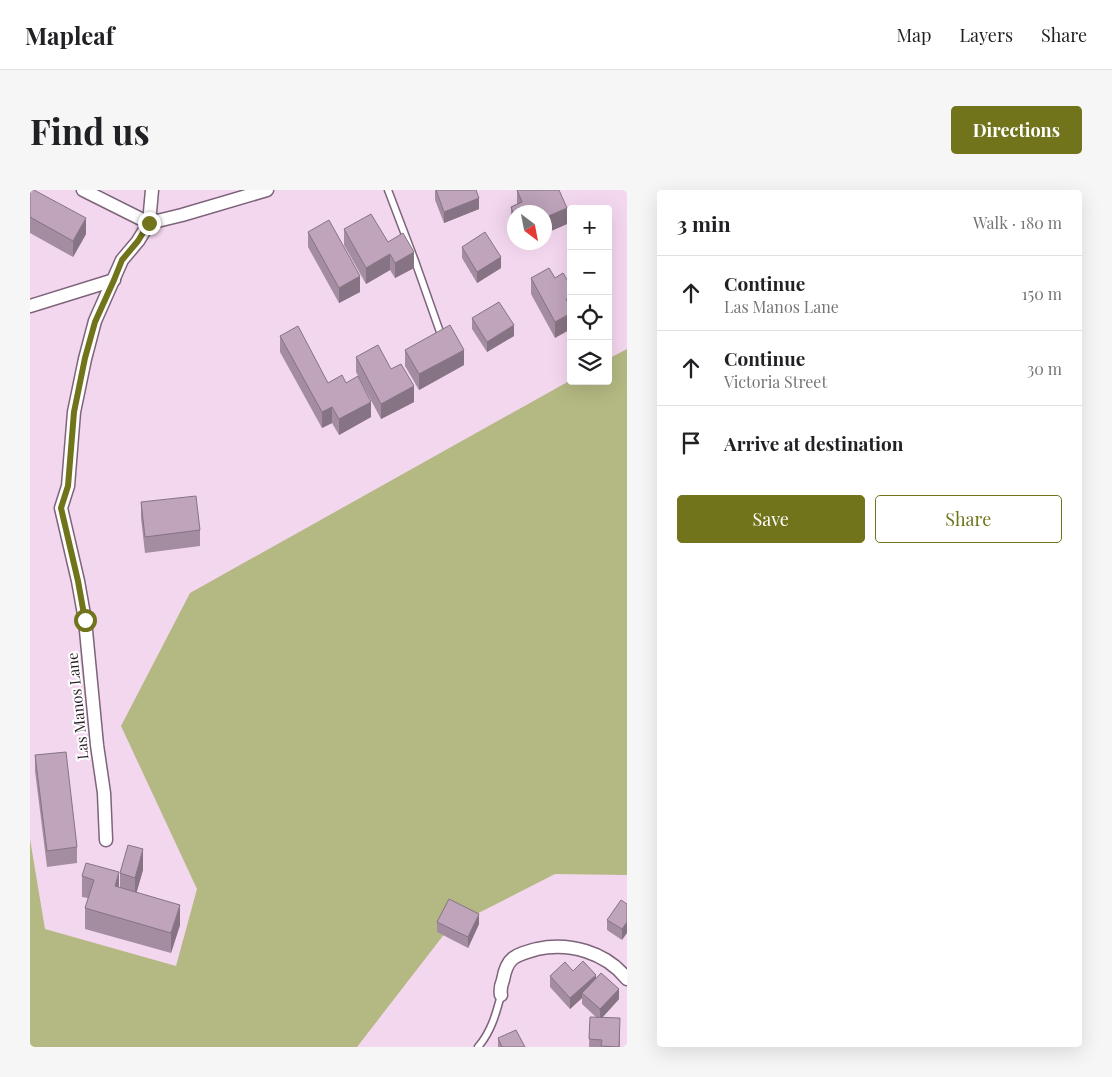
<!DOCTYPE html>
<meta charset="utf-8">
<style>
:root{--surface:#fff;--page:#f6f6f6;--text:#202124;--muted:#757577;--line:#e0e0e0;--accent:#71741b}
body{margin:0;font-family:"Playfair Display",serif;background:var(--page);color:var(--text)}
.controls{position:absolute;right:15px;top:15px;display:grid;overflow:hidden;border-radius:5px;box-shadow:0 5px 20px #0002}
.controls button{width:45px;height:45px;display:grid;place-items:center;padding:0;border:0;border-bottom:1px solid var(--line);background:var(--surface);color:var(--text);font:25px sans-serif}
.compass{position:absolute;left:477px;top:15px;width:45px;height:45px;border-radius:50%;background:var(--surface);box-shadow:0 5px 20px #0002;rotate:148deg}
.stop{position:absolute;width:15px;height:15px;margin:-11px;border:4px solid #71741b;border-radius:50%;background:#fff}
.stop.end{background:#71741b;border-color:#fff;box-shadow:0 1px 5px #0008}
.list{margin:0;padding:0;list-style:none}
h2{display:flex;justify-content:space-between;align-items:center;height:65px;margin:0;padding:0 20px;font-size:21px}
h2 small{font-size:16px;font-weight:400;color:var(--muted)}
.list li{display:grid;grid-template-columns:32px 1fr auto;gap:15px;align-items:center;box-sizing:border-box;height:75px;padding:0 20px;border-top:1px solid var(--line)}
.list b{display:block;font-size:19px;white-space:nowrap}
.list p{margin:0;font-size:16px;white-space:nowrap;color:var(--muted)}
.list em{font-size:16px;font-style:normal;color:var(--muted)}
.actions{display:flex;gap:10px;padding:15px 20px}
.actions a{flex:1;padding:11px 0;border:1px solid var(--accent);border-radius:5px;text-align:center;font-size:18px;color:var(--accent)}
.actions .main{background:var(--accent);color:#fff}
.icon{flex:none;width:28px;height:28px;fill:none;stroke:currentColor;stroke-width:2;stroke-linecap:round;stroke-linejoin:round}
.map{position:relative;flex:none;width:597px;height:857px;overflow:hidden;border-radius:5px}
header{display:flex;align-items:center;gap:30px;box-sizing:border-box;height:70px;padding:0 25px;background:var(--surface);border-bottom:1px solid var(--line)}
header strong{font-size:24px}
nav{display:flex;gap:28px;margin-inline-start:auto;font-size:18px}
.intro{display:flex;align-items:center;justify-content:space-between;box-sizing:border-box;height:120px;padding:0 30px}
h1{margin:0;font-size:35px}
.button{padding:12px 22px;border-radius:5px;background:var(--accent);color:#fff;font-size:18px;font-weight:700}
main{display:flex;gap:30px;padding:0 30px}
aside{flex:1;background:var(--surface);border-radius:5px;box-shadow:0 5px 20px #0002}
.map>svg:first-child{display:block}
</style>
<header>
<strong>Mapleaf</strong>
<nav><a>Map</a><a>Layers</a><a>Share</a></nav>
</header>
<div class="intro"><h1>Find us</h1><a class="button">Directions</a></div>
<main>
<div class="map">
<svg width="597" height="857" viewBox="0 0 597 857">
<rect width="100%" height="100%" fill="#f3d7ef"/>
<path fill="#b4b882" d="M 597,159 L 597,685 L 525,684 L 419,738 L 327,857 L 0,857 L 0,649 L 15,739 L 146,776 L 167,699 L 91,536 L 160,403 L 541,190 L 541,191 L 578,191 L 578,169 Z"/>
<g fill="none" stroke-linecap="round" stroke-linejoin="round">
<g stroke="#7d647a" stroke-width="9">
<g id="lane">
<path d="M 358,0 L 385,71 L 410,142"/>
<path d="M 448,857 C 461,842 466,824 471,805"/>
</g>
</g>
<g stroke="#7d647a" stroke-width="15">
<g id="street">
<path d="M 53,0 L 119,33 L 152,25 L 237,0"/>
<path d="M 0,116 L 84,90"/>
<path d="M 76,650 L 74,603 L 67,555 L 55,430 L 48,391 L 31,318 L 38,296 L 44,222 L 55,169 L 65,131 L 92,70 L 108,51 L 119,33 L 122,0"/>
<path d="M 471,805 C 470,800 471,795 473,790 C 477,767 485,765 507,759 C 539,752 576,762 597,789"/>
</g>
</g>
<use href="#lane" stroke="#fff" stroke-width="6"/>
<use href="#street" stroke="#fff" stroke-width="12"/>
</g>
<g fill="#a48da1">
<path d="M 0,0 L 56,44 L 43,67 L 0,43 Z"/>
<path d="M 405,0 L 449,19 L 414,33 L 405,10 Z"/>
<path d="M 487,0 L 537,34 L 514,44 L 514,22 L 484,22 L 484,41 L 481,33 L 481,17 L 487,14 Z"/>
<path d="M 314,39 L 358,52 L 384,78 L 365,88 L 360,80 L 336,94 L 314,55 Z"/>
<path d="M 278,42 L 330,102 L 309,113 L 278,57 Z"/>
<path d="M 432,57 L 471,78 L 447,93 L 432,68 Z"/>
<path d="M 501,88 L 525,88 L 541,96 L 525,148 L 501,104 Z"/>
<path d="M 442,128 L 484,146 L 457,162 L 442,139 Z"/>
<path d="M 250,146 L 298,193 L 316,193 L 341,227 L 309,245 L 302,233 L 292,238 L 250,162 Z"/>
<path d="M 375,160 L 434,175 L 389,200 L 375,176 Z"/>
<path d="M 326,167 L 361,179 L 384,212 L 351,229 L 326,182 Z"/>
<path d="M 111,312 L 170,340 L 170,356 L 115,363 L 111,328 Z"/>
<path d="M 5,565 L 47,657 L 47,673 L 17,677 L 5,581 Z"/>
<path d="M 113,680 L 106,703 L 150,735 L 141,763 L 55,739 L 55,718 L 58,708 L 52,707 L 52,686 L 90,698 L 90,683 Z"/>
<path d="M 597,714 L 592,750 L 577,740 L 577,730 Z"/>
<path d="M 407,732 L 449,734 L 438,758 L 407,742 Z"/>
<path d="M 543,781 L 566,788 L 589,809 L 572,828 L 590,839 L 590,857 L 559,857 L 560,827 L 567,828 L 552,814 L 552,808 L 540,819 L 520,797 L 520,786 Z"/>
<path d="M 468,848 L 495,857 L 468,857 Z"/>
</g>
<g fill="#867383">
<path d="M 449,8 L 449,19 L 414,33 L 414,22 Z"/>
<path d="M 537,18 L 537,34 L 514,44 L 514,28 Z"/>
<path d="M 56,28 L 56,44 L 43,67 L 43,51 Z"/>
<path d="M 384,62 L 384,78 L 365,88 L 365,73 Z"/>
<path d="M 360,64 L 360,80 L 336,94 L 336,78 Z"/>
<path d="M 471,67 L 471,78 L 447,93 L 447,82 Z"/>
<path d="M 330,86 L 330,102 L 309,113 L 309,98 Z"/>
<path d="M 541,107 L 541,122 L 536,109 Z"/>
<path d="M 541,123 L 541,139 L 525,148 L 525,132 Z"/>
<path d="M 484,135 L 484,146 L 457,162 L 457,152 Z"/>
<path d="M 434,160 L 434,175 L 389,200 L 389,184 Z"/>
<path d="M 384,196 L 384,212 L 351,229 L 351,214 Z"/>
<path d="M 341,212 L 341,227 L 309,245 L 309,229 Z"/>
<path d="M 302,217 L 302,233 L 292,238 L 292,222 Z"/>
<path d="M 113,659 L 113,680 L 105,708 L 105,688 Z"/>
<path d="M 89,682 L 89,702 L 85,696 Z"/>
<path d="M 150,715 L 150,735 L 141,763 L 141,743 Z"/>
<path d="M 449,724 L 449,734 L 438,758 L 438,747 Z"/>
<path d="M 597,732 L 597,743 L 592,750 L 592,739 Z"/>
<path d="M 566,785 L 566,796 L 552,803 L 552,808 L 540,819 L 540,808 Z"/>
<path d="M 589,799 L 589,809 L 570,830 L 570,819 Z"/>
</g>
<g fill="#bfa4bb" stroke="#867383">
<path d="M 0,0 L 4,0 L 56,28 L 43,51 L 0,27 Z"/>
<path d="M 406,0 L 446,0 L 449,8 L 414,22 Z"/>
<path d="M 487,0 L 529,0 L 537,18 L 514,28 L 514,22 L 484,22 L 484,25 L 481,17 L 492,12 Z"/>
<path d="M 341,24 L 358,52 L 373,43 L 384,62 L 365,73 L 360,64 L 336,78 L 314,39 Z"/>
<path d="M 299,30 L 330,86 L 309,98 L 278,42 Z"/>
<path d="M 455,42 L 471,67 L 447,82 L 432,57 Z"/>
<path d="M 519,78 L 525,88 L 533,83 L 541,96 L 541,107 L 536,109 L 541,117 L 541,123 L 525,132 L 501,88 Z"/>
<path d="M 469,112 L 484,135 L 457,152 L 442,128 Z"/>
<path d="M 420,135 L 434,160 L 389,184 L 375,160 Z"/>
<path d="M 268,136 L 298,193 L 312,185 L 316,193 L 328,186 L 341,212 L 309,229 L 302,217 L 292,222 L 250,146 Z"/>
<path d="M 348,155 L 361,179 L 371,174 L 384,196 L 351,214 L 326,167 Z"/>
<path d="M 166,306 L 170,340 L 115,347 L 111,312 Z"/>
<path d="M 36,562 L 47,657 L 17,661 L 5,565 Z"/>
<path d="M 98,655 L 113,659 L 105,688 L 90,683 Z"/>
<path d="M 56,673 L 89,682 L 85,696 L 150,715 L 141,743 L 55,718 L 64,690 L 52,686 Z"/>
<path d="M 419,709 L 449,724 L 438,747 L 407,732 Z"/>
<path d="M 591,710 L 597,714 L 597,732 L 592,739 L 577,730 Z"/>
<path d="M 553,771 L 566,785 L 540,808 L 520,786 L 535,772 L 543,781 Z"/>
<path d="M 571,783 L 589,799 L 570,819 L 552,803 Z"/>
<path d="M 560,827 L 590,828 L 589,857 L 571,856 L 572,850 L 559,849 Z"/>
<path d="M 486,840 L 495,857 L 472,857 L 468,848 Z"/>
</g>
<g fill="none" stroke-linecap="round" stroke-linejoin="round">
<path stroke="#71741b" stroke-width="6" d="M 55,430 L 48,391 L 31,318 L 38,296 L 44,222 L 55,168 L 65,132 L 84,90 L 92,70 L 108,51 L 119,33"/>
</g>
<g text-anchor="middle" stroke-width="4" stroke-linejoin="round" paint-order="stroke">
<g font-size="15" fill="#281e27" stroke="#fff">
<text transform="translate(48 516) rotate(-96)" y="5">Las Manos Lane</text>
</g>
</g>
</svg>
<div class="controls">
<button>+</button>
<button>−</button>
<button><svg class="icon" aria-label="locate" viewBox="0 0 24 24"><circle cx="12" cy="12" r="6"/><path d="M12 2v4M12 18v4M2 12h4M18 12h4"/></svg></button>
<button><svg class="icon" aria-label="layers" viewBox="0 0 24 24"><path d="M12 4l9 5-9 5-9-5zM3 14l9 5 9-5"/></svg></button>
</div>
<svg class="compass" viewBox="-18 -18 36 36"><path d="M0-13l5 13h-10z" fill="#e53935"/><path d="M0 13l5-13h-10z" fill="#757577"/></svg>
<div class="stop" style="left:55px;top:430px"></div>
<div class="stop end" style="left:119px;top:33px"></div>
</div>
<aside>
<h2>3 min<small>Walk · 180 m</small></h2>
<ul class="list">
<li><svg class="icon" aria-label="ahead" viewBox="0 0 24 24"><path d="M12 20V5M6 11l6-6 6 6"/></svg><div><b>Continue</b><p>Las Manos Lane</p></div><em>150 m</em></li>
<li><svg class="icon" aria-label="ahead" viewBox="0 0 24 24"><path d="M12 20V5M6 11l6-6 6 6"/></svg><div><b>Continue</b><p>Victoria Street</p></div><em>30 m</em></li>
<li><svg class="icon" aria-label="arrive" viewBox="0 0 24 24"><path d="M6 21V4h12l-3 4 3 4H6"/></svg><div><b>Arrive at destination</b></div></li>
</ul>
<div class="actions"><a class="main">Save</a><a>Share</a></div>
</aside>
</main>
